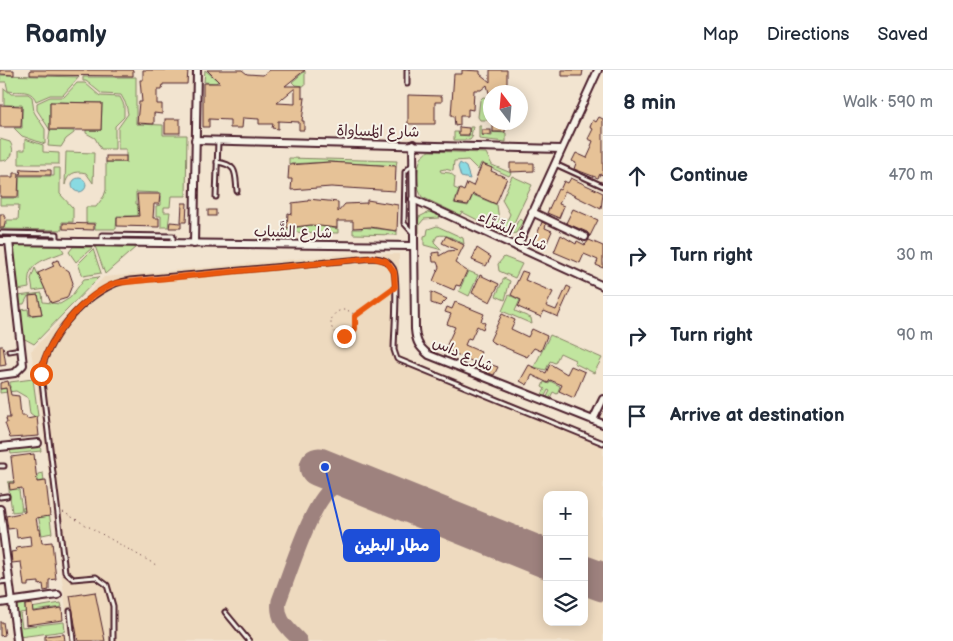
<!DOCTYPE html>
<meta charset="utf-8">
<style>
:root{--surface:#fff;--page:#f6f6f7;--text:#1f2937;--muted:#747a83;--line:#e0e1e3}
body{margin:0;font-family:"Balsamiq Sans","Playpen Sans Arabic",sans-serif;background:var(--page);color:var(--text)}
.controls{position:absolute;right:15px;bottom:15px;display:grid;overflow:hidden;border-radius:10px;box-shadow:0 2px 12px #0003}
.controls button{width:45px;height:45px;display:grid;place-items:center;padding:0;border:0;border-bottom:1px solid var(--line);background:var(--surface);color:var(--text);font:25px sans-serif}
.compass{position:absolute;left:483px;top:15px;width:45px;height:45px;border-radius:50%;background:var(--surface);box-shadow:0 2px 12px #0003;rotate:344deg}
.stop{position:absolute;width:15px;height:15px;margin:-11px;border:4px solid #ea580c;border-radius:50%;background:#fff}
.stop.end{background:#ea580c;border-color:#fff;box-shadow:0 1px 5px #0008}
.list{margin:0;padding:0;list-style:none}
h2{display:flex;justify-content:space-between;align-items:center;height:65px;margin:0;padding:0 20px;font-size:21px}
h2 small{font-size:16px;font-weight:400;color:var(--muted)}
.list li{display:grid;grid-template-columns:32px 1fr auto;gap:15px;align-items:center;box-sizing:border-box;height:80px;padding:0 20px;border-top:1px solid var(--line)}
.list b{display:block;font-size:19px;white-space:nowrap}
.list em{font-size:16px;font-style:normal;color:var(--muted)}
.icon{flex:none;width:28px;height:28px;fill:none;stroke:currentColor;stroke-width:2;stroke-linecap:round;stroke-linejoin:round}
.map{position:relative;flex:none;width:603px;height:571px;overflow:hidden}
header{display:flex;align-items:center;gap:30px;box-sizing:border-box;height:70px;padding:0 25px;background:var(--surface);border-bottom:1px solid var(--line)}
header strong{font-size:24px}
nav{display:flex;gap:28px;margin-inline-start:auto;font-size:18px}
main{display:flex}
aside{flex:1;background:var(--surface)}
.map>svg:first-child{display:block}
</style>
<header>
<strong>Roamly</strong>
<nav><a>Map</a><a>Directions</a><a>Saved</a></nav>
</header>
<main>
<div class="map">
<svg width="603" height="571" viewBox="0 0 603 571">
<rect width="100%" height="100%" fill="#f2e4d0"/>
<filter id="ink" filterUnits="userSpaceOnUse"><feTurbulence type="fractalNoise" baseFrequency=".02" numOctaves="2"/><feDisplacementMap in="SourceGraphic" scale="10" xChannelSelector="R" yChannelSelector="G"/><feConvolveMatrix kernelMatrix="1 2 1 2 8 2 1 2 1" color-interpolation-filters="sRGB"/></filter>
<g filter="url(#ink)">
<path fill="#eedabf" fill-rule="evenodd" d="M 349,184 L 399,184 L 398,285 L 603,370 L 603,571 L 70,571 L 40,335 L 31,281 L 104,207 ZM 547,425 L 584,425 L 584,552 L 547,552 Z"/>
<g fill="#c1e59f" stroke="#868265">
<path d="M 205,0 L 217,10 L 228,0 L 216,13 L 204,12 Z"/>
<path d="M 305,1 L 305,16 L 295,15 L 292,12 Z"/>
<path d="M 0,5 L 79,7 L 63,25 L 50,25 L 36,31 C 31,18 19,23 8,21 L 6,12 L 0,12 Z"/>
<path d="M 83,7 L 136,7 L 136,54 L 163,55 L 163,65 L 187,65 L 186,126 L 171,126 L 170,137 L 164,137 L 164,142 L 170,142 L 168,157 L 161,157 L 161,146 L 156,146 L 156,136 L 161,135 L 161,123 L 136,122 L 136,134 L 142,135 L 138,137 L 138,146 L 117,146 L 116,159 L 95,159 L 95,153 L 86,153 L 86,137 L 96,137 L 104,126 L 106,120 L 106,92 L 126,92 L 126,79 L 118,79 L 118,58 L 128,44 L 126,34 L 121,25 L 102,24 L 86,11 L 83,11 Z"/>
<path d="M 77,13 L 85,13 L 100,26 L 120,27 L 124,35 L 124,47 L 115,56 L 115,79 L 101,79 L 95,68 L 86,63 L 86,60 L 101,60 L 102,33 L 50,32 L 50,60 L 37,40 L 37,33 L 50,27 L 64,27 Z"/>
<path d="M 4,18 L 11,24 L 28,24 L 32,27 L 34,42 L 45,59 L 45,74 L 22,66 L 14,58 L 22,58 L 22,35 L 4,35 Z"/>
<path d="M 483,27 L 490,28 L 490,50 L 480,50 L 478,47 L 480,30 Z"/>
<path d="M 479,56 L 481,56 L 481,65 L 492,66 L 492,62 L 506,63 L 506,72 L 479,69 Z"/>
<path d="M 470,57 L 473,57 L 471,66 L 473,66 L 470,70 L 454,70 L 454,62 L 458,62 L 459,65 L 469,66 Z"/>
<path d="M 50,60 L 74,61 L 74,63 L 66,69 L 61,77 L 48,76 Z"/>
<path d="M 0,69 L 10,72 C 16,82 11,91 0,91 Z"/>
<path d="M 25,69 L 43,75 L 43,82 L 59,83 L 59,94 L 19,94 L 19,80 L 25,80 Z"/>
<path d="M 429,81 L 486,83 L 492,95 L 511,103 L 509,106 L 481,93 L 478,100 L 468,90 L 454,91 L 453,101 L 445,99 L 440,100 L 441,102 L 450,103 L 455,107 L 454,118 L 459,120 L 454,133 L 468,136 L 473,125 L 497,135 L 499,150 L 506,153 L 510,144 L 502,130 L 512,106 L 532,115 L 509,163 L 511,164 L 519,149 L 523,151 L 516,163 L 507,165 L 462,142 L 460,145 L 422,127 C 415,116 415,86 429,81 Z"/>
<path d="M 66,82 L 94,83 L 93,113 L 86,103 C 75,100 67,104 65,115 Z"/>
<path d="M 289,88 L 397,91 L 396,96 L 329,92 L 289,94 Z"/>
<path d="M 54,98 L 60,98 L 60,124 L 73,138 L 73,152 L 62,152 L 62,160 L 0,159 L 0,154 L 7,154 L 7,150 L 18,150 L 19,135 L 0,135 L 0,128 L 19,128 L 19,106 L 54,106 Z"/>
<path d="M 429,142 L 440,146 L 439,148 L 424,149 L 419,155 L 419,163 L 416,163 L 419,147 Z"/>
<path d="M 312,155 L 338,159 L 338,163 L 287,162 L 287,159 Z"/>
<path d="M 437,156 L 463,168 L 464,174 C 454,169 446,163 437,166 L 434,172 L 442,180 L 424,175 L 424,166 L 427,165 L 428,159 Z"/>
<path d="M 362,157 L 397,161 L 397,165 L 353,164 L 353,159 L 362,159 Z"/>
<path d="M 12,175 L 61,176 L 64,182 C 45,190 25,192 29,218 L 18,220 Z"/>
<path d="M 95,176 L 136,177 L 105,204 Z"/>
<path d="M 73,177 L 93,177 L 76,192 L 69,182 Z"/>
<path d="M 93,179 L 101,203 L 83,206 L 78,194 Z"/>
<path d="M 504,187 L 522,194 L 515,208 L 499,201 L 498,194 Z"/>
<path d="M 35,198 L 45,219 L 33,221 L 31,209 Z"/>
<path d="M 468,201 L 478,205 L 469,226 L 459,221 Z"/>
<path d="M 99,207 L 34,274 L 23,268 L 20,240 L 28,239 L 29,246 L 42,244 L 38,225 L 28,226 L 24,234 L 19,234 L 18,226 L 42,223 L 43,232 L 60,234 L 70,228 L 84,209 Z"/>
<path d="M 504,208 L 510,211 L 505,230 L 496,226 Z"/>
<path d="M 509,225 L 520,230 L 515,241 L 531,248 L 532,254 L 502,241 Z"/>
<path d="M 550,265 L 602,288 L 594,303 L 574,293 L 575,290 L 560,283 L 555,293 L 550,291 L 546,300 L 534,297 Z"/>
<path d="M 33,309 L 38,346 L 34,347 L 30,344 L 28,328 L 16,321 L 0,323 L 0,319 L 10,318 L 10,312 Z"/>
<path d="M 550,311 L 560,316 L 557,324 L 553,322 L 549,330 L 546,329 L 550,321 L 548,320 L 544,328 L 541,326 L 545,319 L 542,317 L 544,312 L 549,314 Z"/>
<path d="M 40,375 L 41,381 L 11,384 L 10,379 Z"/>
<path d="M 43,403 L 44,411 L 20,414 C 17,424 23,433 21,441 L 12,442 L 8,412 L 38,408 L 38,404 Z"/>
<path d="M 48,435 L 52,463 L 42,465 L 37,440 L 23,441 L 22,438 Z"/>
<path d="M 24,533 L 25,539 L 61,533 L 62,537 L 20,543 L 22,557 L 64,552 L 65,561 L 19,567 L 15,537 L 17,534 Z"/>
</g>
<g fill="#89dae2" stroke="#708f99">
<path d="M 460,93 L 466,97 L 470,109 L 461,107 L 458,97 Z"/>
<circle cx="79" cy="115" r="7"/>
</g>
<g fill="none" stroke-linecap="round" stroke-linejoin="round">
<path stroke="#9e827e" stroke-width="15" d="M 300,571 C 288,558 276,550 279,531 C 289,506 312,428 334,417 C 343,413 354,414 364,415"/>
<g stroke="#9e827e" stroke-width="39">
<path d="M 319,397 L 547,489"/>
<path d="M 584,505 L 603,512"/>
</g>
</g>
<g fill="#e6c297" stroke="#4a1f2b" fill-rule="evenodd">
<path d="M 0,0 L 14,0 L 14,5 L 0,4 Z"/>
<path d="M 30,0 L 133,0 L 133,6 L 30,5 Z"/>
<path d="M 143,0 L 188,0 L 187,14 L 163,14 L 162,20 L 157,20 L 157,34 L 162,34 L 162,44 L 154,43 L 154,54 L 137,53 L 139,32 L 142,32 L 140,10 L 143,10 Z"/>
<path d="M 207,0 L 242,0 L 247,4 L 263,5 L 270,0 L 305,0 L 285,16 L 302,16 L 302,28 L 305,28 L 302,51 L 304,51 L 304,60 L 299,60 L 299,52 L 278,51 L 278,59 L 272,58 L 273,54 L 259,54 L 259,49 L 243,48 L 242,58 L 230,58 L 230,50 L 209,49 L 209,57 L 203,57 L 203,13 L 220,13 ZM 295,18 L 295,34 L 277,33 Z"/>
<path d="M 462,0 L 480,1 L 480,4 L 490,12 L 490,0 L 507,0 L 507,18 L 489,23 L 487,15 L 481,20 L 474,20 L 473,40 L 468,39 L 468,46 L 460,46 L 460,55 L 455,56 L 454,46 L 451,46 L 454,4 L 462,4 Z"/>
<path d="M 562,0 L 583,0 L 582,6 L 562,6 Z"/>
<path d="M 408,25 L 442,26 L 442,32 L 435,32 L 435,54 L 408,54 Z"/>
<path d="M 50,32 L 102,33 L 101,60 L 50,60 Z"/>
<path d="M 0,35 L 22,36 L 21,57 L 0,57 Z"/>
<path d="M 599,47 L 603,49 L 603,105 L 600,104 L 598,108 L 574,99 L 576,93 L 572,91 L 576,83 L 587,88 L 592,77 L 591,76 L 593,71 L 588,69 L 593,59 L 590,57 L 593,50 L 596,52 Z"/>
<rect x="165" y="49" width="15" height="14"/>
<path d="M 493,52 L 506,52 L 505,62 L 493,62 Z"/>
<path d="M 459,57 L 469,58 L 469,65 L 459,65 Z"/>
<rect x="482" y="60" width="9" height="5"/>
<rect x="106" y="86" width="20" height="6"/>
<path d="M 329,92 L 396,96 L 395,121 L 331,117 L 291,120 L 292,109 L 288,109 L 289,95 Z"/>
<path d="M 510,93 L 534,93 L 534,101 L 510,102 Z"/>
<path d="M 482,94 L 492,98 L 491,101 L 507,108 L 496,134 L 473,124 L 468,135 L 455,133 L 460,119 L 464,121 L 467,113 L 473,116 Z"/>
<path d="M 21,99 L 51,100 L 51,105 L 20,105 Z"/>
<path d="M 13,103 L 19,103 L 18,127 L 0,127 L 0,107 L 13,107 Z"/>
<path d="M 571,108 L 603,123 L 601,139 L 565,121 L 559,134 L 564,136 L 559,148 L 547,143 L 558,119 L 560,120 L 564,111 L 568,113 Z"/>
<path d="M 137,124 L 160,124 L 159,134 L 154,134 L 153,148 L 159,148 L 159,157 L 117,156 L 117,147 L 139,146 Z"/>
<path d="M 308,129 L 338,132 L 338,142 L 345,134 L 367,133 L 367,130 L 398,135 L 397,161 L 370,157 L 353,158 L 353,151 L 337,151 L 337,158 L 311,155 L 287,158 L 288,143 L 292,144 L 292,133 L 308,131 Z"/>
<path d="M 182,133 L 187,133 L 186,152 L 181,152 Z"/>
<path d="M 573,139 L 598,150 L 590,166 L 587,162 L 566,153 Z"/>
<rect x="208" y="140" width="8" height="6"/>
<path d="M 0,144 L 4,144 L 4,147 L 6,147 L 4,158 L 0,158 Z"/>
<path d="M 170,152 L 181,153 L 181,158 L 169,158 Z"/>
<path d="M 542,152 L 546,154 L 545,158 L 552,161 L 545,177 L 534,172 Z"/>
<path d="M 63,153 L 94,154 L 94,160 L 63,159 Z"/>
<path d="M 561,165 L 576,174 L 577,171 L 585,175 L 589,170 L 603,176 L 603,198 L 596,195 L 598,190 L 584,184 L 580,193 L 554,182 Z"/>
<path d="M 446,166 L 464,175 L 455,193 L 467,201 L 460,216 L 456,215 L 454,220 L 433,211 L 439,197 L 437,192 L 433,192 L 432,183 L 439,182 L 439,186 L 448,181 L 457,180 L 442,173 Z"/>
<path d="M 477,178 L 491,187 L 486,196 L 472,190 Z"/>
<path d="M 58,190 L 60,195 L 69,201 L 73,213 L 67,228 L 51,233 L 38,203 L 54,196 L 52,192 Z"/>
<path d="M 522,201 L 528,203 L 525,210 L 553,222 L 546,236 L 556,240 L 567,216 L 571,218 L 558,247 L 544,241 L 541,247 L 518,237 L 521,230 L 511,225 Z"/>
<path d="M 480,205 L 499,214 L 490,232 L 472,223 Z"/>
<path d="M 431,222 L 447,229 L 440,236 L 431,233 Z"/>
<path d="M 38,225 L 42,244 L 30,245 L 29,226 Z"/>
<path d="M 455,232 L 484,244 L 481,251 L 485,253 L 483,259 L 477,256 L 471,269 L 468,268 L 465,275 L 481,282 L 476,293 L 445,279 L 455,257 L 447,254 L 451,244 L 445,242 L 447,237 L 452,239 Z"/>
<path d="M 502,244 L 515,250 L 511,259 L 528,267 L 532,259 L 547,266 L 541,281 L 534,278 L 527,287 L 492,272 L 490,270 Z"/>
<path d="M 0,276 L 3,276 L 6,295 L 0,296 Z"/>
<path d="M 489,294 L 498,297 L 494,305 L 486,302 Z"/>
<path d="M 550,294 L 567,304 L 571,296 L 585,302 L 574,328 L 559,321 L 562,315 L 550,310 L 548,313 L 532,305 L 527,315 L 520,311 L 529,295 L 546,303 Z"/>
<path d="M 8,311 L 11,325 L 19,326 L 21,346 L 26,346 L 27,349 L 37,347 L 39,366 L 10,368 L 5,353 L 7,353 L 6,348 L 10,348 L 6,318 L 0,319 L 0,313 Z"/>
<path d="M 34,384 L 37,412 L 46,411 L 50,446 L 36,448 L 38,459 L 40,459 L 42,473 L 52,472 L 56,509 L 49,510 L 49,520 L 44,521 L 43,514 L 39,515 L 39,512 L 28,513 L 28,516 L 24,516 L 21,492 L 12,493 L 11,482 L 17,481 L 16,478 L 31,476 L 30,466 L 17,468 L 16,458 L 8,459 L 6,446 L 25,442 L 22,418 L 10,420 L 9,413 L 14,413 L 11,387 Z"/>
<path d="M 95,522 L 105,571 L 78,571 L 70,526 Z"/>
<path d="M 32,534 L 33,542 L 62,538 L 63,550 L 26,555 L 25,535 Z"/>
<path d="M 0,552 L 3,552 L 5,565 L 0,566 Z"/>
<path d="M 64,564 L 65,571 L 45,571 L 45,566 Z"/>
</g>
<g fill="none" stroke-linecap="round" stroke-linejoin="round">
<g stroke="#4a1f2b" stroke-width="7">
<g id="lane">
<path d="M 407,14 L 407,0"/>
<path d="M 217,92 C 238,95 235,103 237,121"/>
<path d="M 555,94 L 603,116"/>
<path d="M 412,95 L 405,102 L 404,153 L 412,162"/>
<path d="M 216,127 L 218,71"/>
<path d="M 0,163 L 57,164 L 57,171"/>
<path d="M 102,172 L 102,165 L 173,166 L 173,173"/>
<path d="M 9,281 L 21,279"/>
<path d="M 0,396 L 4,396"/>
<path d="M 0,427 L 7,426"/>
<path d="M 0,512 L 9,511"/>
<path d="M 70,541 L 73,571"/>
<path d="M 225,542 L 249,571"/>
<path d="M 113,571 L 113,536 L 107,515 L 96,507 L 73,509 L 65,502 L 41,304 C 46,266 92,215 130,210 L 373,188 C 381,188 388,190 393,198 C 399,209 394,264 394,280 L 397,289 L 603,373"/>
</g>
</g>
<g stroke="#4a1f2b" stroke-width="10">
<g id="street">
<path d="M 195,70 L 561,79"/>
<path d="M 413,74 L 415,259 C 416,272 419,277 429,285 L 603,354"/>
<path d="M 413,129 L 603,216"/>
<path d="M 532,142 L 585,167"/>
<path d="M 0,171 L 413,176"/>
<path d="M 194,174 L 197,0"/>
<path d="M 517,177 L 598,0"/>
<path d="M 0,305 L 15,303 L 23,295 L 9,171"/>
<path d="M 593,350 L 603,329"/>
<path d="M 0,377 L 38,373"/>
<path d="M 0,439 L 17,571"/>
<path d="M 0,533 L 58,525"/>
</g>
</g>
<g stroke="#4a1f2b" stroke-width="1" stroke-dasharray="1 4" stroke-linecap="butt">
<circle cx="344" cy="253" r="13"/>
<path d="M 355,246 L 390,220"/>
<path d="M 63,442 L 156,495"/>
</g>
<use href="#lane" stroke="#f7f3e8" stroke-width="3"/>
<use href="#street" stroke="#f7f3e8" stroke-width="6"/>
</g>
</g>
<g fill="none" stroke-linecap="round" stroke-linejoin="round" filter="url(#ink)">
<path stroke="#ea580c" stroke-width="6" d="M 41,304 C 45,270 85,224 116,213 L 373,188 L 386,191 L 394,202 L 395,217 L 355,246 L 355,259 L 344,266"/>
</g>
<g text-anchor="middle" stroke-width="4" stroke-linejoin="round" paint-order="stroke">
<g font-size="15" fill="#4a1f2b" stroke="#f7f3e8">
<text transform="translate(378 61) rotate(1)" y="5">شارع المُساواة</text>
<text transform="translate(513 161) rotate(25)" y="5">شارع السَّرَّاء</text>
<text transform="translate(293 162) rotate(1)" y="5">شارع الشَّباب</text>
<text transform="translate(463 284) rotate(24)" y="5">شارع داس</text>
</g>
</g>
<path fill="none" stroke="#1d4ed8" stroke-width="2" d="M325 397L344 475"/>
<circle fill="#1d4ed8" stroke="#f7f3e8" stroke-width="2" cx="325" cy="397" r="5"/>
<rect fill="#1d4ed8" stroke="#1d4ed8" stroke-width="2" x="344" y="460" width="95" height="31" rx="5"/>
<g font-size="16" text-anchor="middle" font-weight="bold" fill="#fff">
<text x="392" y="481">مطار البطين</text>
</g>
</svg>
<div class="controls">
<button>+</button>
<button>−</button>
<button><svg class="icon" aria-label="layers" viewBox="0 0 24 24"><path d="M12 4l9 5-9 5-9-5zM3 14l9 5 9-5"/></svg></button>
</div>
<svg class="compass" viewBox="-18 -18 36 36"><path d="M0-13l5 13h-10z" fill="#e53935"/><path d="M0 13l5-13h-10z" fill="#747a83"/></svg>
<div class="stop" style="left:41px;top:304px"></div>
<div class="stop end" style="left:344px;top:266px"></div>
</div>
<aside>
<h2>8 min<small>Walk · 590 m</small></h2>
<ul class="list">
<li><svg class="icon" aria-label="ahead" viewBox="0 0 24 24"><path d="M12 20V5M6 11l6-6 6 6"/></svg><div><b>Continue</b></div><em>470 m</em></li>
<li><svg class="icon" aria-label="right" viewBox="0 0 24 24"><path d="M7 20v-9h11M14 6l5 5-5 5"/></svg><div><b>Turn right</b></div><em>30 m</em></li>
<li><svg class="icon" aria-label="right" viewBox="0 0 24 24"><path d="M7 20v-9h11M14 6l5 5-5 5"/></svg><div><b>Turn right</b></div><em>90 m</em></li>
<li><svg class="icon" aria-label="arrive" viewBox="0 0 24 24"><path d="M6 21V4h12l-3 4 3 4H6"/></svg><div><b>Arrive at destination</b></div></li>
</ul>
</aside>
</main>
